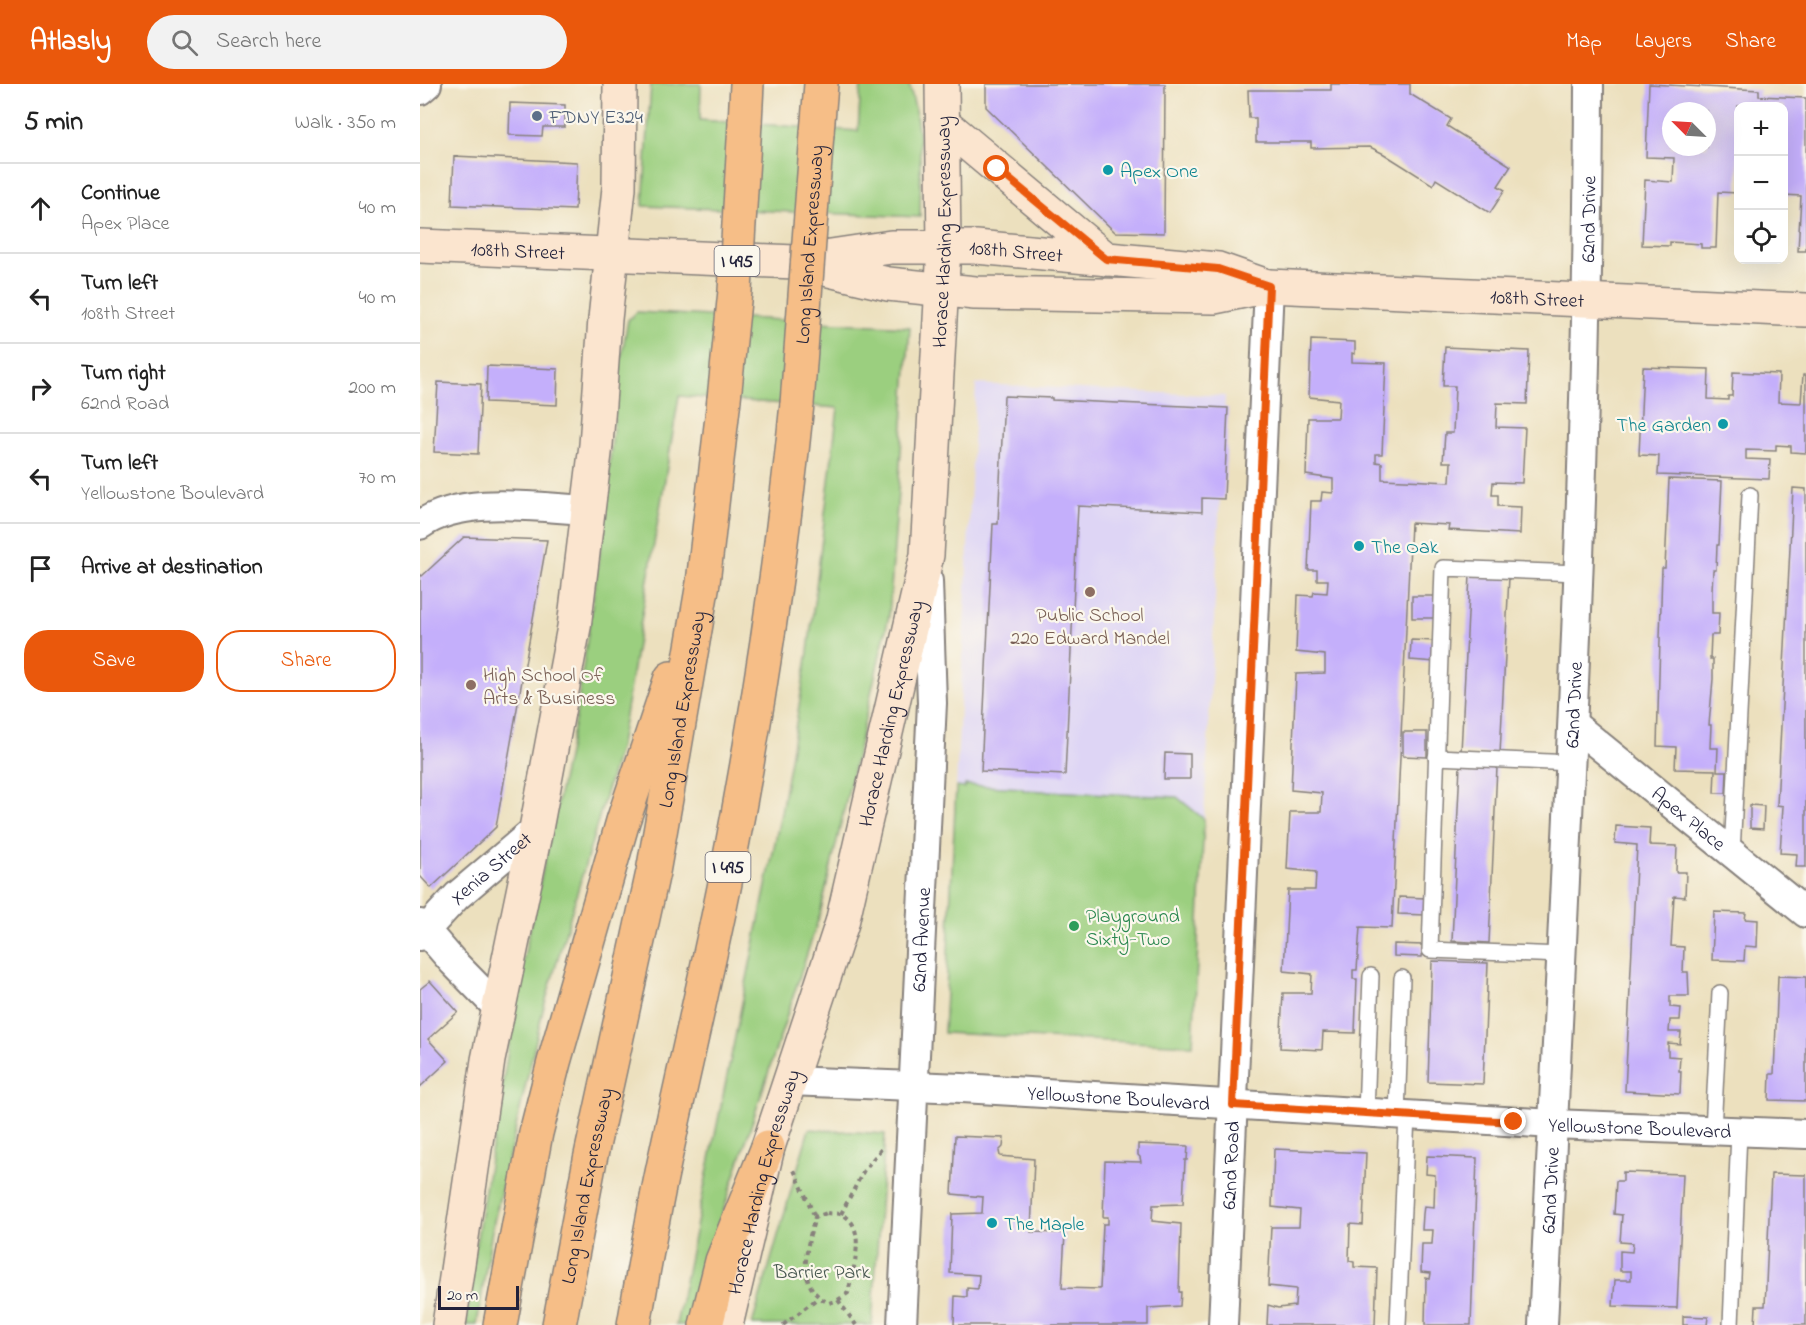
<!DOCTYPE html>
<meta charset="utf-8">
<style>
:root{--surface:#fff;--page:#f2f2f2;--text:#222;--muted:#767676;--line:#e0e0e0;--accent:#ea580c}
body{margin:0;font-family:"Indie Flower",sans-serif;background:var(--page);color:var(--text)}
.controls{position:absolute;right:18px;top:18px;display:grid;overflow:hidden;border-radius:12px;box-shadow:0 6px 24px #0002}
.controls button{width:54px;height:54px;display:grid;place-items:center;padding:0;border:0;border-bottom:2px solid var(--line);background:var(--surface);color:var(--text);font:30px sans-serif}
.compass{position:absolute;left:1242px;top:18px;width:54px;height:54px;border-radius:50%;background:var(--surface);box-shadow:0 6px 24px #0002;rotate:294deg}
.scale{position:absolute;left:18px;bottom:15px;width:81px;box-sizing:border-box;padding-left:6px;border:3px solid #22223b;border-top:0;font-size:16px;line-height:21px;white-space:nowrap;color:#22223b;-webkit-text-stroke:4px #fbf7ec;paint-order:stroke}
.stop{position:absolute;width:18px;height:18px;margin:-14px;border:4px solid #ea580c;border-radius:50%;background:#fff}
.stop.end{background:#ea580c;border-color:#fff;box-shadow:0 2px 6px #0008}
.list{margin:0;padding:0;list-style:none}
h2{display:flex;justify-content:space-between;align-items:center;height:78px;margin:0;padding:0 24px;font-size:26px}
h2 small{font-size:20px;font-weight:400;color:var(--muted)}
.list li{display:grid;grid-template-columns:39px 1fr auto;gap:18px;align-items:center;box-sizing:border-box;height:90px;padding:0 24px;border-top:2px solid var(--line)}
.list b{display:block;font-size:22px;white-space:nowrap}
.list p{margin:0;font-size:20px;white-space:nowrap;color:var(--muted)}
.list em{font-size:20px;font-style:normal;color:var(--muted)}
.actions{display:flex;gap:12px;padding:18px 24px}
.actions a{flex:1;padding:14px 0;border:2px solid var(--accent);border-radius:24px;text-align:center;font-size:21px;color:var(--accent)}
.actions .main{background:var(--accent);color:#fff}
.icon{flex:none;width:33px;height:33px;fill:none;stroke:currentColor;stroke-width:2;stroke-linecap:round;stroke-linejoin:round}
.map{position:relative;flex:none;width:1386px;height:1241px;overflow:hidden}
header{display:flex;align-items:center;gap:36px;box-sizing:border-box;height:84px;padding:0 30px;background:var(--accent);color:#fff}
header strong{font-size:28px}
nav{display:flex;gap:33px;margin-inline-start:auto;font-size:21px}
.search{width:420px;height:54px;background:var(--page);display:flex;align-items:center;gap:15px;box-sizing:border-box;padding:0 21px;border-radius:33px;color:var(--muted);font-size:22px}
main{display:flex}
aside{flex:1;background:var(--surface)}
.map>svg:first-child{display:block}
</style>
<header>
<strong>Atlasly</strong>
<div class="search"><svg class="icon" aria-label="search" viewBox="0 0 24 24"><circle cx="10" cy="10" r="6"/><path d="M15 15l6 6"/></svg>Search here</div>
<nav><a>Map</a><a>Layers</a><a>Share</a></nav>
</header>
<main>
<aside>
<h2>5 min<small>Walk · 350 m</small></h2>
<ul class="list">
<li><svg class="icon" aria-label="ahead" viewBox="0 0 24 24"><path d="M12 20V5M6 11l6-6 6 6"/></svg><div><b>Continue</b><p>Apex Place</p></div><em>40 m</em></li>
<li><svg class="icon" aria-label="left" viewBox="0 0 24 24"><path d="M17 20v-9H6M10 6l-5 5 5 5"/></svg><div><b>Turn left</b><p>108th Street</p></div><em>40 m</em></li>
<li><svg class="icon" aria-label="right" viewBox="0 0 24 24"><path d="M7 20v-9h11M14 6l5 5-5 5"/></svg><div><b>Turn right</b><p>62nd Road</p></div><em>200 m</em></li>
<li><svg class="icon" aria-label="left" viewBox="0 0 24 24"><path d="M17 20v-9H6M10 6l-5 5 5 5"/></svg><div><b>Turn left</b><p>Yellowstone Boulevard</p></div><em>70 m</em></li>
<li><svg class="icon" aria-label="arrive" viewBox="0 0 24 24"><path d="M6 21V4h12l-3 4 3 4H6"/></svg><div><b>Arrive at destination</b></div></li>
</ul>
<div class="actions"><a class="main">Save</a><a>Share</a></div>
</aside>
<div class="map">
<svg width="1386" height="1241" viewBox="0 0 1386 1241">
<rect width="100%" height="100%" fill="#fbf7ec"/>
<filter id="ink" filterUnits="userSpaceOnUse"><feTurbulence type="fractalNoise" baseFrequency=".0167" numOctaves="2"/><feDisplacementMap in="SourceGraphic" scale="12" xChannelSelector="R" yChannelSelector="G"/><feConvolveMatrix kernelMatrix="1 2 1 2 8 2 1 2 1" color-interpolation-filters="sRGB"/></filter>
<filter id="wash" filterUnits="userSpaceOnUse"><feTurbulence type="fractalNoise" baseFrequency=".008" numOctaves="4" result="noise"/><feDisplacementMap in="SourceGraphic" scale="24" xChannelSelector="R" yChannelSelector="G"/><feGaussianBlur stdDeviation="1.35" result="paint"/><feColorMatrix in="noise" values="0 0 0 0 0 0 0 0 0 0 0 0 0 0 0 0 0 1.4 0 .05"/><feComposite in="paint" operator="in"/></filter>
<g filter="url(#wash)">
<rect width="100%" height="100%" fill="#ece0be"/>
<path fill="#ded5f5" d="M 556,300 L 805,312 L 773,961 L 524,949 Z"/>
<g fill="#9bcf7f" stroke="#5e785d" stroke-width="1.5">
<path d="M 231,0 L 281,0 L 280,36 L 438,47 L 441,0 L 489,0 C 502,44 501,88 500,133 L 223,122 Z"/>
<path d="M 217,228 L 490,243 L 469,532 L 400,830 L 300,1137 L 271,1241 L 256,1241 L 361,729 L 388,568 L 418,324 L 259,312 L 200,661 L 123,926 L 72,1146 L 57,1241 L 46,1241 L 55,1166 L 102,882 L 156,632 L 181,460 L 200,281 L 208,236 Z"/>
<path d="M 545,701 L 603,704 L 603,706 L 757,713 L 784,735 L 773,961 L 524,949 L 536,703 L 545,704 Z"/>
<path d="M 389,1045 L 465,1050 L 452,1241 L 332,1241 Z"/>
</g>
<g id="blocks">
<g fill="#c4affb" fill-rule="evenodd">
<path d="M 566,0 L 745,0 L 744,149 L 695,148 L 566,23 Z"/>
<path d="M 911,0 L 990,0 L 990,10 L 1031,35 L 1027,42 L 1091,82 L 1078,102 L 1085,106 L 1070,129 L 1016,95 L 1013,101 L 964,70 L 950,63 L 891,64 L 891,58 L 836,58 L 836,34 L 829,34 L 828,6 L 911,6 Z"/>
<path d="M 1229,0 L 1339,6 L 1339,12 L 1386,14 L 1386,167 L 1378,167 L 1381,112 L 1364,111 L 1364,22 L 1318,22 L 1318,109 L 1298,108 L 1296,164 L 1281,164 L 1281,160 L 1250,158 L 1250,162 L 1222,161 L 1225,96 L 1253,98 L 1254,74 L 1226,73 ZM 1251,27 L 1287,27 L 1287,63 L 1251,63 Z"/>
<path d="M 90,19 L 145,21 L 145,43 L 123,43 L 122,52 L 89,51 Z"/>
<path d="M 34,72 L 157,78 L 155,126 L 32,121 Z"/>
<path d="M 891,256 L 935,258 L 935,270 L 932,269 L 932,278 L 966,279 L 962,370 L 956,370 L 956,378 L 962,379 L 962,395 L 1030,398 L 1031,378 L 1023,378 L 1025,349 L 1033,349 L 1035,302 L 1023,302 L 1025,263 L 1109,267 L 1107,320 L 1077,319 L 1076,343 L 1105,344 L 1102,399 L 1073,398 L 1072,411 L 1078,411 L 1078,422 L 1101,423 L 1100,450 L 1028,446 L 1029,441 L 991,439 L 972,844 L 940,843 L 937,886 L 933,886 L 933,895 L 937,895 L 935,949 L 903,948 L 902,966 L 860,964 L 863,909 L 891,909 L 892,890 L 864,887 L 868,806 L 895,806 L 896,788 L 867,785 L 870,728 L 901,728 L 902,709 L 871,706 L 876,590 L 905,589 L 905,571 L 876,568 L 878,511 L 893,512 L 894,508 L 907,509 L 908,496 L 897,496 L 897,486 L 888,486 L 891,417 L 901,417 L 902,408 L 913,409 L 913,395 L 886,391 L 888,334 L 918,334 L 919,316 L 889,313 Z"/>
<path d="M 67,282 L 138,285 L 137,321 L 66,318 Z"/>
<path d="M 1223,283 L 1289,285 L 1288,315 L 1308,316 L 1308,312 L 1312,312 L 1313,288 L 1359,290 L 1358,318 L 1381,319 L 1383,291 L 1386,291 L 1386,369 L 1371,368 L 1371,362 L 1356,361 L 1356,367 L 1326,366 L 1326,375 L 1350,376 L 1349,395 L 1238,391 L 1239,372 L 1219,371 Z"/>
<path d="M 18,298 L 61,300 L 58,370 L 14,368 Z"/>
<path d="M 584,312 L 632,314 L 632,316 L 808,324 L 804,415 L 782,414 L 782,428 L 658,422 L 645,691 L 561,687 L 573,440 L 578,440 Z"/>
<path d="M 1249,395 L 1302,397 L 1299,461 L 1297,461 L 1296,486 L 1293,486 L 1292,507 L 1292,529 L 1299,529 L 1298,551 L 1291,551 L 1290,575 L 1293,575 L 1293,595 L 1289,641 L 1291,641 L 1290,664 L 1298,664 L 1297,687 L 1307,687 L 1306,709 L 1294,709 L 1295,686 L 1255,685 L 1256,663 L 1237,662 L 1242,484 L 1245,484 Z"/>
<path d="M 1373,404 L 1386,405 L 1386,783 L 1376,783 L 1377,770 L 1360,769 L 1363,722 L 1357,721 Z"/>
<path d="M 44,453 L 127,456 L 76,743 L 11,804 L 0,792 L 0,490 L 2,492 Z"/>
<path d="M 1050,491 L 1089,493 L 1080,670 L 1041,668 Z"/>
<path d="M 992,512 L 1019,512 L 1018,534 L 992,534 Z"/>
<path d="M 991,556 L 1018,557 L 1016,578 L 990,576 Z"/>
<path d="M 983,648 L 1007,648 L 1007,673 L 983,672 Z"/>
<path d="M 745,669 L 770,670 L 770,695 L 744,695 Z"/>
<path d="M 1040,681 L 1077,683 L 1069,859 L 1032,857 Z"/>
<path d="M 1330,721 L 1344,722 L 1343,745 L 1330,744 Z"/>
<path d="M 1196,742 L 1230,744 L 1229,761 L 1257,762 L 1256,788 L 1266,788 L 1265,813 L 1254,812 L 1251,862 L 1264,863 L 1263,888 L 1268,888 L 1269,912 L 1250,912 L 1250,923 L 1261,924 L 1260,936 L 1250,936 L 1249,948 L 1261,948 L 1260,960 L 1248,959 L 1248,972 L 1260,973 L 1259,987 L 1261,987 L 1260,1010 L 1205,1007 L 1217,761 L 1195,759 Z"/>
<path d="M 979,813 L 1006,814 L 1006,831 L 978,830 Z"/>
<path d="M 1294,828 L 1326,829 L 1325,835 L 1338,836 L 1337,863 L 1325,862 L 1324,877 L 1292,876 Z"/>
<path d="M 974,860 L 1003,861 L 1002,873 L 974,872 Z"/>
<path d="M 1012,877 L 1068,879 L 1063,1000 L 1008,998 Z"/>
<path d="M 1358,892 L 1386,893 L 1386,1017 L 1349,1016 L 1350,990 L 1354,990 Z"/>
<path d="M 10,897 L 38,928 L 8,955 L 28,977 L 0,1003 L 0,905 Z"/>
<path d="M 535,1052 L 584,1054 L 583,1063 L 579,1067 L 580,1072 L 614,1075 L 611,1148 L 645,1149 L 642,1204 L 680,1205 L 683,1140 L 688,1140 L 688,1133 L 683,1133 L 685,1077 L 721,1078 L 720,1073 L 718,1071 L 718,1060 L 768,1062 L 767,1076 L 765,1076 L 763,1120 L 733,1121 L 732,1137 L 761,1140 L 759,1208 L 761,1208 L 760,1222 L 728,1224 L 728,1241 L 534,1241 L 535,1212 L 547,1213 L 547,1204 L 558,1205 L 559,1191 L 530,1189 L 532,1130 L 562,1129 L 563,1113 L 532,1110 Z"/>
<path d="M 854,1065 L 946,1069 L 943,1141 L 930,1140 L 929,1177 L 934,1178 L 934,1183 L 957,1184 L 955,1241 L 847,1241 L 848,1221 L 858,1224 L 875,1222 L 876,1205 L 848,1202 L 851,1143 L 879,1143 L 880,1126 L 852,1123 Z"/>
<path d="M 1007,1072 L 1057,1074 L 1051,1241 L 1005,1241 L 1006,1194 L 1010,1195 L 1011,1189 L 1001,1188 L 1002,1160 L 1012,1160 L 1013,1146 L 1002,1146 L 1003,1130 L 1004,1122 L 1014,1123 L 1015,1091 L 1006,1090 Z"/>
<path d="M 1203,1088 L 1263,1090 L 1257,1224 L 1193,1222 L 1195,1196 L 1211,1196 L 1211,1187 L 1200,1187 L 1200,1167 L 1212,1168 L 1213,1159 L 1200,1158 L 1202,1131 L 1194,1130 L 1196,1097 L 1203,1097 Z"/>
<path d="M 1351,1090 L 1386,1091 L 1386,1241 L 1335,1241 L 1336,1222 L 1345,1222 Z"/>
<path d="M 1263,1232 L 1288,1233 L 1287,1241 L 1263,1241 Z"/>
</g>
</g>
</g>
<g filter="url(#ink)">
<use href="#blocks" fill-opacity="0" stroke="#87817c" stroke-width="1.5"/>
<g fill="none" stroke-linecap="round" stroke-linejoin="round">
<g stroke="#87817c" stroke-width="18">
<g id="service">
<path d="M 1016,673 L 1152,679"/>
<path d="M 1312,769 L 1330,411"/>
<path d="M 1142,871 L 1010,866 L 1023,484 L 1159,489"/>
<path d="M 946,1029 L 951,892"/>
<path d="M 977,1031 L 982,894"/>
<path d="M 1293,1046 L 1300,909"/>
<path d="M 978,1241 L 987,1031"/>
<path d="M 1311,1241 L 1319,1048"/>
</g>
</g>
<g stroke="#87817c" stroke-width="32">
<g id="minor">
<path d="M 0,6 L 7,0"/>
<path d="M 0,441 C 42,410 119,424 169,426"/>
<path id="s1" d="M 1154,641 L 1386,829"/>
<path d="M 0,840 L 33,878 L 78,924"/>
<path id="s2" d="M 0,852 L 37,812 L 116,745"/>
<path id="s3" d="M 369,997 L 542,1004 L 1133,1040 L 1386,1050"/>
<path id="s4" d="M 482,1241 L 512,619 L 508,497"/>
<path id="s5" d="M 803,1241 L 849,202"/>
<path id="s6" d="M 1123,1241 C 1143,827 1168,414 1169,0"/>
</g>
</g>
<g stroke="#87817c" stroke-width="36">
<g id="secondary">
<path d="M 522,38 L 686,175"/>
<path id="s7" d="M 0,162 L 375,178 L 468,200 L 555,209 L 794,213 L 849,202 L 1386,226"/>
<path id="s8" d="M 391,175 L 471,163 L 556,163 L 798,185 L 847,202"/>
<path d="M 29,1241 L 68,976 L 116,745 L 154,543 L 176,361 L 185,235 L 199,104 L 200,0"/>
<path id="s9" d="M 306,1241 L 348,1063 L 422,839 L 507,471 L 524,163 L 522,0"/>
</g>
</g>
<g stroke="#87817c" stroke-width="36">
<g id="motorway">
<path d="M 325,39 L 327,0"/>
<path d="M 397,49 L 401,0"/>
<path d="M 80,1241 L 116,1049 L 134,978 L 203,737 L 251,594"/>
<path id="s10" d="M 139,1241 L 170,1076 L 233,788 L 250,692 L 283,499 L 304,315"/>
<path d="M 214,1241 C 223,1189 232,1136 243,1084 C 263,989 286,894 305,799 C 336,640 361,481 377,320"/>
<path d="M 286,1241 L 302,1177 L 348,1063"/>
</g>
</g>
<g stroke="#87817c" stroke-width="4" stroke-dasharray="4.5 4.5" stroke-linecap="butt">
<path d="M 374,1086 L 395,1133"/>
<path d="M 407,1129 C 411,1130 417,1129 421,1130 C 449,1141 432,1189 428,1209 L 418,1216 L 409,1219 C 374,1203 387,1162 395,1133 Z"/>
<path d="M 421,1130 L 444,1086 L 463,1063"/>
<path d="M 418,1216 L 436,1241"/>
<path d="M 363,1241 L 398,1214"/>
</g>
<use href="#service" stroke="#fff" stroke-width="15"/>
<use href="#minor" stroke="#fff" stroke-width="28"/>
<use href="#secondary" stroke="#fbe5cf" stroke-width="33"/>
<use href="#motorway" stroke="#f6be87" stroke-width="33"/>
<g stroke="#87817c" stroke-width="36" stroke-linecap="butt">
<g id="motorway-bridge">
<path d="M 304,315 L 315,207 L 325,39"/>
<path id="s11" d="M 377,320 L 397,49"/>
</g>
</g>
<use href="#motorway-bridge" stroke="#f6be87" stroke-width="33"/>
</g>
</g>
<g fill="none" stroke-linecap="round" stroke-linejoin="round" filter="url(#ink)">
<path stroke="#ea580c" stroke-width="8" d="M 577,85 L 686,175 L 798,185 L 849,202 L 813,1021 L 1094,1038"/>
</g>
<circle fill="#5c6f8a" stroke="#fbf7ec" stroke-width="2" cx="117" cy="32" r="6"/>
<g fill="#0f9aa8" stroke="#fbf7ec" stroke-width="2">
<circle cx="688" cy="86" r="6"/>
<circle cx="1303" cy="340" r="6"/>
<circle cx="939" cy="462" r="6"/>
<circle cx="572" cy="1139" r="6"/>
</g>
<g fill="#8d6e63" stroke="#fbf7ec" stroke-width="2">
<circle cx="670" cy="508" r="6"/>
<circle cx="51" cy="601" r="6"/>
</g>
<circle fill="#2e9e5b" stroke="#fbf7ec" stroke-width="2" cx="654" cy="842" r="6"/>
<g text-anchor="middle" stroke-width="4.5" stroke-linejoin="round" paint-order="stroke">
<g fill="#fbf7ec" stroke="#636270" stroke-width="1.5">
<rect x="294.5" y="162" width="45" height="30" rx="4.5"/>
<rect x="285.5" y="768" width="45" height="30" rx="4.5"/>
</g>
<g font-size="18" font-weight="bold" fill="#22223b">
<text x="317" y="183">I 495</text>
<text x="308" y="789">I 495</text>
</g>
<g font-size="20" fill="#4e5e75" stroke="#fbf7ec" text-anchor="start">
<text x="129" y="39">FDNY E324</text>
</g>
<g font-size="20" fill="#0d838f" stroke="#fbf7ec" text-anchor="start">
<text x="700" y="93">Apex One</text>
<text x="1291" y="347" text-anchor="end">The Garden</text>
<text x="951" y="469">The Oak</text>
<text x="584" y="1146">The Maple</text>
</g>
<g font-size="20" fill="#22223b" stroke="#fbf7ec">
<text dy="7" stroke="none"><textPath href="#s6" startOffset="1107">62nd Drive</textPath></text>
<text dy="7" stroke="none"><textPath href="#s9" startOffset="1120">Horace Harding Expressway</textPath></text>
<text dy="7" stroke="none"><textPath href="#s11" startOffset="160">Long Island Expressway</textPath></text>
<text dy="7" stroke="none"><textPath href="#s7" startOffset="98">108th Street</textPath></text>
<text dy="7" stroke="none"><textPath href="#s8" startOffset="206">108th Street</textPath></text>
<text dy="7" stroke="none"><textPath href="#s7" startOffset="1122">108th Street</textPath></text>
<text dy="7" stroke="none"><textPath href="#s6" startOffset="621">62nd Drive</textPath></text>
<text dy="7" stroke="none"><textPath href="#s10" startOffset="628">Long Island Expressway</textPath></text>
<text dy="7" stroke="none"><textPath href="#s9" startOffset="634">Horace Harding Expressway</textPath></text>
<text dy="7" stroke="none"><textPath href="#s1" startOffset="148">Apex Place</textPath></text>
<text dy="7" stroke="none"><textPath href="#s2" startOffset="98">Xenia Street</textPath></text>
<text dy="7" stroke="none"><textPath href="#s4" startOffset="386">62nd Avenue</textPath></text>
<text dy="7" stroke="none"><textPath href="#s3" startOffset="330">Yellowstone Boulevard</textPath></text>
<text dy="7" stroke="none"><textPath href="#s3" startOffset="852">Yellowstone Boulevard</textPath></text>
<text dy="7" stroke="none"><textPath href="#s5" startOffset="160">62nd Road</textPath></text>
<text dy="7" stroke="none"><textPath href="#s9" startOffset="148">Horace Harding Expressway</textPath></text>
<text dy="7" stroke="none"><textPath href="#s10" startOffset="142">Long Island Expressway</textPath></text>
<text dy="7" stroke="none"><textPath href="#s6" startOffset="135">62nd Drive</textPath></text>
</g>
<g font-size="20" fill="#785e54" stroke="#fbf7ec">
<text x="670" y="537">Public School<tspan x="670" dy="23">220 Edward Mandel</tspan></text>
<text x="63" y="597" text-anchor="start">High School Of<tspan x="63" dy="23">Arts &amp; Business</tspan></text>
</g>
<g font-size="20" fill="#27864d" stroke="#fbf7ec" text-anchor="start">
<text x="666" y="838">Playground<tspan x="666" dy="23">Sixty-Two</tspan></text>
</g>
<g font-size="20" fill="#46564f" stroke="#fbf7ec">
<text x="402" y="1194">Barrier Park</text>
</g>
</g>
</svg>
<div class="controls">
<button>+</button>
<button>−</button>
<button><svg class="icon" aria-label="locate" viewBox="0 0 24 24"><circle cx="12" cy="12" r="6"/><path d="M12 2v4M12 18v4M2 12h4M18 12h4"/></svg></button>
</div>
<svg class="compass" viewBox="-18 -18 36 36"><path d="M0-13l5 13h-10z" fill="#e53935"/><path d="M0 13l5-13h-10z" fill="#767676"/></svg>
<div class="scale">20 m</div>
<div class="stop" style="left:577px;top:85px"></div>
<div class="stop end" style="left:1094px;top:1038px"></div>
</div>
</main>
